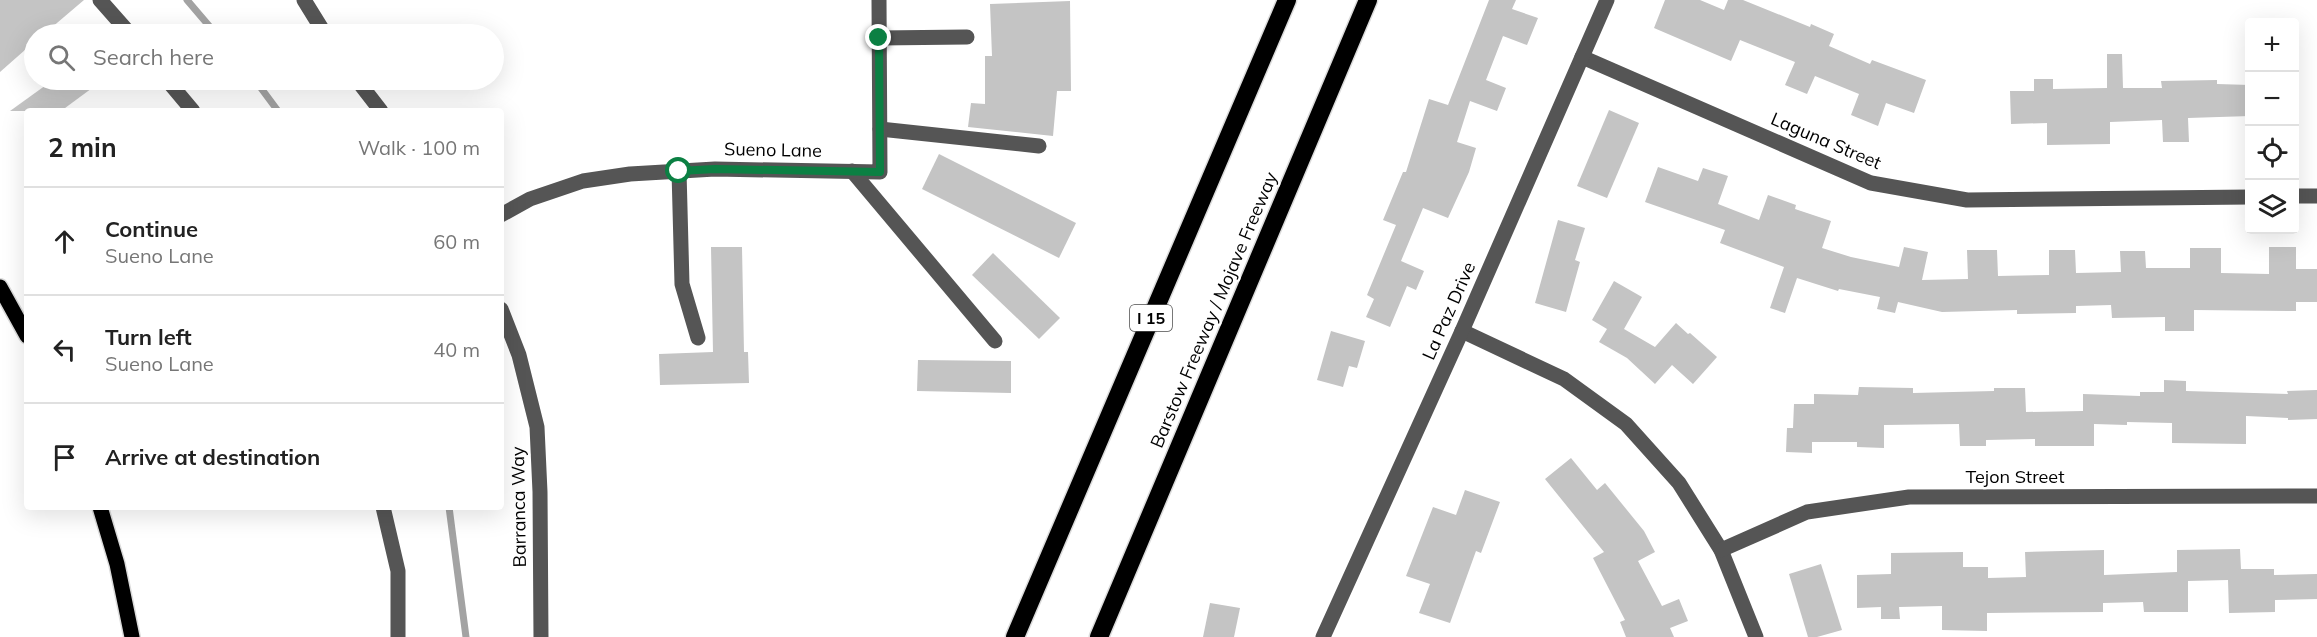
<!DOCTYPE html>
<meta charset="utf-8">
<style>
:root{--surface:#fff;--page:#f2f2f2;--text:#222;--muted:#767676;--line:#e0e0e0}
body{margin:0;font-family:Mulish,sans-serif;background:var(--page);color:var(--text)}
.controls{position:absolute;right:18px;top:18px;display:grid;overflow:hidden;border-radius:6px;box-shadow:0 6px 24px #0002}
.controls button{width:54px;height:54px;display:grid;place-items:center;padding:0;border:0;border-bottom:2px solid var(--line);background:var(--surface);color:var(--text);font:30px sans-serif}
.stop{position:absolute;width:18px;height:18px;margin:-14px;border:4px solid #0b8043;border-radius:50%;background:#fff}
.stop.end{background:#0b8043;border-color:#fff;box-shadow:0 2px 6px #0008}
.list{margin:0;padding:0;list-style:none}
h2{display:flex;justify-content:space-between;align-items:center;height:78px;margin:0;padding:0 24px;font-size:26px}
h2 small{font-size:20px;font-weight:400;color:var(--muted)}
.list li{display:grid;grid-template-columns:39px 1fr auto;gap:18px;align-items:center;box-sizing:border-box;height:108px;padding:0 24px;border-top:2px solid var(--line)}
.list b{display:block;font-size:22px;white-space:nowrap}
.list p{margin:0;font-size:20px;white-space:nowrap;color:var(--muted)}
.list em{font-size:20px;font-style:normal;color:var(--muted)}
.icon{flex:none;width:33px;height:33px;fill:none;stroke:currentColor;stroke-width:2;stroke-linecap:round;stroke-linejoin:round}
.map{position:relative;flex:none;width:2317px;height:637px;overflow:hidden}
.search{position:absolute;background:var(--surface);box-shadow:0 6px 24px #0002;left:24px;top:24px;width:480px;height:66px;display:flex;align-items:center;gap:15px;box-sizing:border-box;padding:0 21px;border-radius:33px;color:var(--muted);font-size:22px}
.panel{position:absolute;background:var(--surface);box-shadow:0 6px 24px #0002;left:24px;top:108px;width:480px;height:402px;border-radius:6px}
.map>svg:first-child{display:block}
</style>
<div class="map">
<svg width="2317" height="637" viewBox="0 0 2317 637">
<rect width="100%" height="100%" fill="#fff"/>
<g fill="none" stroke-linecap="round" stroke-linejoin="round">
<g stroke="#a3a3a3" stroke-width="7">
<path d="M 187,0 L 216,34"/>
<path d="M 255,80 L 278,111"/>
<path d="M 449,507 L 466,637"/>
</g>
</g>
<g fill="#c4c4c4">
<path d="M 0,0 L 84,0 L 44,34 L 34,34 L 34,42 L 0,72 Z"/>
<path d="M 1489,0 L 1516,0 L 1512,9 L 1538,18 L 1527,45 L 1503,36 L 1486,80 L 1506,88 L 1497,111 L 1470,101 L 1457,142 L 1476,148 L 1469,172 L 1448,218 L 1423,208 L 1401,261 L 1424,271 L 1416,290 L 1407,286 L 1390,327 L 1366,317 L 1374,299 L 1367,295 L 1396,225 L 1383,220 L 1403,172 L 1406,172 L 1429,99 L 1448,105 Z"/>
<path d="M 1665,0 L 1700,0 L 1724,10 L 1728,0 L 1743,0 L 1810,27 L 1811,24 L 1834,34 L 1829,46 L 1870,64 L 1872,60 L 1926,80 L 1914,113 L 1886,103 L 1878,126 L 1851,115 L 1859,94 L 1815,76 L 1807,94 L 1785,85 L 1795,62 L 1740,40 L 1731,61 L 1654,28 Z"/>
<path d="M 1070,1 L 1071,91 L 1057,91 L 1053,136 L 968,127 L 971,103 L 985,104 L 985,56 L 992,56 L 990,4 Z"/>
<path d="M 2107,54 L 2122,54 L 2123,88 L 2162,88 L 2161,81 L 2217,80 L 2217,84 L 2250,85 L 2250,116 L 2188,118 L 2189,142 L 2163,142 L 2162,120 L 2110,122 L 2110,144 L 2047,145 L 2047,123 L 2011,124 L 2010,91 L 2034,91 L 2034,79 L 2053,79 L 2053,89 L 2107,88 Z"/>
<path d="M 53,80 L 103,80 L 61,111 L 10,111 Z"/>
<path d="M 1609,110 L 1639,123 L 1607,198 L 1577,186 Z"/>
<path d="M 939,154 L 1076,223 L 1059,258 L 922,189 Z"/>
<path d="M 1658,167 L 1698,181 L 1703,168 L 1728,176 L 1718,204 L 1759,220 L 1768,195 L 1796,205 L 1795,209 L 1831,221 L 1822,248 L 1851,257 L 1899,267 L 1904,247 L 1928,252 L 1922,280 L 1968,279 L 1967,250 L 1997,250 L 1998,276 L 2049,275 L 2049,250 L 2075,250 L 2076,273 L 2121,272 L 2120,251 L 2145,251 L 2146,268 L 2190,268 L 2190,248 L 2221,248 L 2221,273 L 2269,274 L 2269,247 L 2296,247 L 2296,269 L 2317,269 L 2317,302 L 2296,302 L 2296,311 L 2194,310 L 2194,331 L 2165,331 L 2165,317 L 2112,318 L 2111,305 L 2076,306 L 2076,313 L 2017,314 L 2017,310 L 1942,312 L 1898,302 L 1895,313 L 1877,309 L 1880,297 L 1839,289 L 1838,291 L 1797,278 L 1785,313 L 1770,308 L 1784,267 L 1720,243 L 1725,230 L 1645,202 Z"/>
<path d="M 1558,220 L 1585,228 L 1575,260 L 1580,262 L 1566,312 L 1535,303 Z"/>
<path d="M 711,247 L 742,247 L 744,352 L 748,352 L 749,383 L 660,385 L 659,354 L 713,352 Z"/>
<path d="M 993,253 L 1060,318 L 1039,339 L 972,275 Z"/>
<path d="M 1614,281 L 1642,297 L 1624,329 L 1655,347 L 1676,323 L 1688,334 L 1690,333 L 1717,357 L 1693,384 L 1672,365 L 1655,384 L 1627,358 L 1599,342 L 1607,329 L 1592,320 Z"/>
<path d="M 1331,331 L 1365,341 L 1357,368 L 1349,366 L 1343,387 L 1317,380 Z"/>
<path d="M 918,360 L 1011,361 L 1011,393 L 917,391 Z"/>
<path d="M 2164,380 L 2186,381 L 2186,391 L 2288,394 L 2287,391 L 2317,390 L 2317,419 L 2288,420 L 2288,418 L 2246,416 L 2246,444 L 2172,443 L 2172,423 L 2127,422 L 2127,425 L 2094,424 L 2094,446 L 2035,446 L 2035,439 L 1986,440 L 1986,446 L 1960,446 L 1959,424 L 1884,425 L 1884,448 L 1857,447 L 1857,442 L 1812,442 L 1812,453 L 1786,452 L 1787,428 L 1793,428 L 1794,404 L 1814,404 L 1814,394 L 1858,395 L 1859,387 L 1913,388 L 1913,393 L 1994,391 L 1994,388 L 2025,388 L 2026,412 L 2083,411 L 2083,394 L 2140,396 L 2140,392 L 2164,392 Z"/>
<path d="M 1571,458 L 1597,490 L 1605,483 L 1644,531 L 1655,552 L 1638,561 L 1662,606 L 1679,599 L 1688,621 L 1670,628 L 1674,637 L 1626,637 L 1620,622 L 1625,620 L 1593,558 L 1604,552 L 1545,479 Z"/>
<path d="M 1465,490 L 1500,502 L 1481,553 L 1476,551 L 1450,623 L 1419,613 L 1430,584 L 1406,576 L 1433,507 L 1456,515 Z"/>
<path d="M 2240,549 L 2241,569 L 2274,569 L 2274,575 L 2317,574 L 2317,599 L 2275,600 L 2275,612 L 2229,613 L 2228,580 L 2188,581 L 2188,612 L 2144,612 L 2143,602 L 2103,603 L 2103,612 L 1987,613 L 1987,631 L 1942,630 L 1942,606 L 1899,607 L 1900,619 L 1881,619 L 1881,607 L 1857,608 L 1857,575 L 1891,574 L 1891,553 L 1963,552 L 1963,567 L 1988,567 L 1988,578 L 2026,577 L 2025,552 L 2104,550 L 2104,575 L 2177,572 L 2177,550 Z"/>
<path d="M 1821,564 L 1842,630 L 1817,637 L 1808,637 L 1789,574 Z"/>
<path d="M 1210,603 L 1240,608 L 1234,637 L 1203,637 Z"/>
</g>
<g fill="none" stroke-linecap="round" stroke-linejoin="round">
<g stroke="#dbdbdb" stroke-width="18">
<g id="major">
<path d="M 0,287 L 27,336"/>
<path d="M 100,507 L 117,564 L 132,637"/>
</g>
</g>
<g stroke="#dbdbdb" stroke-width="21">
<g id="highway">
<path d="M 1015,637 L 1287,0"/>
<path d="M 1099,637 L 1368,0"/>
</g>
</g>
<g stroke="#555" stroke-width="15">
<path d="M 100,0 L 130,34"/>
<path d="M 304,0 L 325,34"/>
<path d="M 879,38 L 967,37"/>
<path d="M 1582,57 L 1871,183 L 1967,200 L 2250,197"/>
<path d="M 167,80 L 193,111"/>
<path d="M 357,80 L 381,111"/>
<path d="M 880,129 L 1039,146"/>
<path d="M 679,171 L 682,284 L 698,338"/>
<path d="M 852,171 L 995,341"/>
<path d="M 2294,196 L 2317,196"/>
<path d="M 501,215 L 530,199 L 583,181 L 630,174 L 715,169 L 880,172 L 879,0"/>
<path d="M 501,309 L 519,355 L 537,427 L 540,492 L 541,637"/>
<path d="M 1462,331 L 1564,379 L 1626,424 L 1679,483 L 1721,550 L 1756,637"/>
<path d="M 383,507 L 398,571 L 398,637"/>
<path d="M 1721,550 L 1807,512 L 1909,497 L 2317,496"/>
<path d="M 1323,637 L 1462,331 L 1607,0"/>
</g>
<use href="#major" stroke="#000" stroke-width="15"/>
<use href="#highway" stroke="#000" stroke-width="18"/>
</g>
<g fill="none" stroke-linecap="round" stroke-linejoin="round">
<path stroke="#0b8043" stroke-width="8" d="M 679,171 L 715,169 L 880,172 L 879,38"/>
</g>
<g text-anchor="middle" stroke-width="4.5" stroke-linejoin="round" paint-order="stroke">
<rect fill="#fff" stroke="#4c4c4c" stroke-width="1.5" x="1130" y="305" width="42" height="26" rx="4.5"/>
<g font-size="16" font-weight="bold" fill="#000">
<text x="1151" y="324">I 15</text>
</g>
<g font-size="18" fill="#000" stroke="#fff">
<text transform="translate(1826 141) rotate(23)" y="6">Laguna Street</text>
<text transform="translate(773 150) rotate(1)" y="6">Sueno Lane</text>
<text transform="translate(1214 310) rotate(-67)" y="6">Barstow Freeway / Mojave Freeway</text>
<text transform="translate(1449 311) rotate(-66)" y="6">La Paz Drive</text>
<text x="2015" y="483">Tejon Street</text>
<text transform="translate(519 507) rotate(-91)" y="6">Barranca Way</text>
</g>
</g>
</svg>
<div class="controls">
<button>+</button>
<button>−</button>
<button><svg class="icon" aria-label="locate" viewBox="0 0 24 24"><circle cx="12" cy="12" r="6"/><path d="M12 2v4M12 18v4M2 12h4M18 12h4"/></svg></button>
<button><svg class="icon" aria-label="layers" viewBox="0 0 24 24"><path d="M12 4l9 5-9 5-9-5zM3 14l9 5 9-5"/></svg></button>
</div>
<div class="stop" style="left:679px;top:171px"></div>
<div class="stop end" style="left:879px;top:38px"></div>
<div class="search"><svg class="icon" aria-label="search" viewBox="0 0 24 24"><circle cx="10" cy="10" r="6"/><path d="M15 15l6 6"/></svg>Search here</div>
<section class="panel">
<h2>2 min<small>Walk · 100 m</small></h2>
<ul class="list">
<li><svg class="icon" aria-label="ahead" viewBox="0 0 24 24"><path d="M12 20V5M6 11l6-6 6 6"/></svg><div><b>Continue</b><p>Sueno Lane</p></div><em>60 m</em></li>
<li><svg class="icon" aria-label="left" viewBox="0 0 24 24"><path d="M17 20v-9H6M10 6l-5 5 5 5"/></svg><div><b>Turn left</b><p>Sueno Lane</p></div><em>40 m</em></li>
<li><svg class="icon" aria-label="arrive" viewBox="0 0 24 24"><path d="M6 21V4h12l-3 4 3 4H6"/></svg><div><b>Arrive at destination</b></div></li>
</ul>
</section>
</div>
